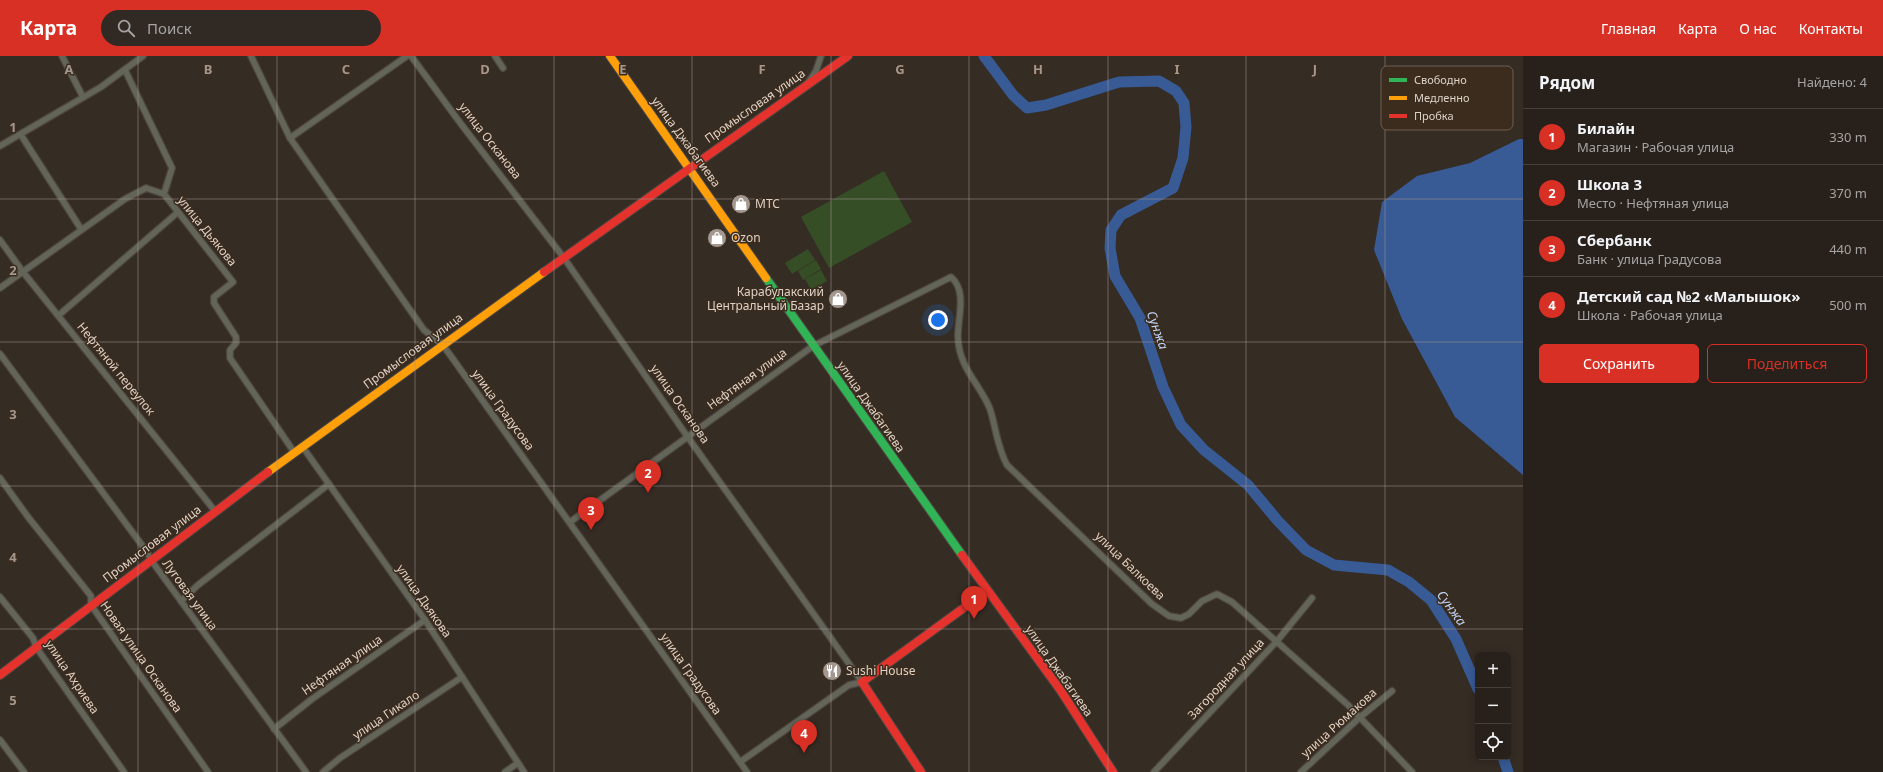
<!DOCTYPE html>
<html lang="ru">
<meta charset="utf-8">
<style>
:root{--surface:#28211b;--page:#302924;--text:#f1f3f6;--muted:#a5a3a3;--line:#443e3a;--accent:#d93025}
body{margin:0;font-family:"Noto Sans",sans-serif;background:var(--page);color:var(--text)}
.controls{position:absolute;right:12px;bottom:12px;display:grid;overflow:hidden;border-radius:6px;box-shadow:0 2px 10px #0003}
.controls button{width:36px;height:36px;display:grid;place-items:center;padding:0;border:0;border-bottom:1px solid var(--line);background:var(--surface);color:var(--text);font:20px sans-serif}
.you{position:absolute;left:938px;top:264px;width:14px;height:14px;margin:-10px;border:3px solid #fff;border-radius:50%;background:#1a73e8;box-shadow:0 0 0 6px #1a73e833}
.badge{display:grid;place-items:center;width:26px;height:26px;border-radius:50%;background:var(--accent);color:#fff;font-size:13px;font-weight:700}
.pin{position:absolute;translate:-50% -33px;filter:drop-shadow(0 1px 2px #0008)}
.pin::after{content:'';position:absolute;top:21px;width:14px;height:12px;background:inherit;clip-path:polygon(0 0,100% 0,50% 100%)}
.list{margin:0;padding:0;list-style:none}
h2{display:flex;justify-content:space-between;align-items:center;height:52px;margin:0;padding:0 16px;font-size:17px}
h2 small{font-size:13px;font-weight:400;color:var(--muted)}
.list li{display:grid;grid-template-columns:26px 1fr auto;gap:12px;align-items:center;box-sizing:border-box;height:56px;padding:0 16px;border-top:1px solid var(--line)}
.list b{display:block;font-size:15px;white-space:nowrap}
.list p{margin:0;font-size:13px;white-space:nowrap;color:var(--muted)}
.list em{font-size:13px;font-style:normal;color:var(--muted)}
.actions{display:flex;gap:8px;padding:12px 16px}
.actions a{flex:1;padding:9px 0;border:1px solid var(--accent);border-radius:6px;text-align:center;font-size:14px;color:var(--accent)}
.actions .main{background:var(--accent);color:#fff}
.icon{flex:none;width:22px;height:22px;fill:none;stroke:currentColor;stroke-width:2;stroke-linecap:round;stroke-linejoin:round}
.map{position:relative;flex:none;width:1523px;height:716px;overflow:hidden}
header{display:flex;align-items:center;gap:24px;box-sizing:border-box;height:56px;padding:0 20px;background:var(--accent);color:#fff}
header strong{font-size:19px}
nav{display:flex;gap:22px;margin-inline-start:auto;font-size:14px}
.search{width:280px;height:36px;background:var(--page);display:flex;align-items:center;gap:10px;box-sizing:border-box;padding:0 14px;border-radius:22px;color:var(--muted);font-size:15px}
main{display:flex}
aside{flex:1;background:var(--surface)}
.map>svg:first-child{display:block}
</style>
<header>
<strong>Карта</strong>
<div class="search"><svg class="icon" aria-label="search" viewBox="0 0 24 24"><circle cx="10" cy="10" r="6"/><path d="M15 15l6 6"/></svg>Поиск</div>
<nav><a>Главная</a><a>Карта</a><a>О нас</a><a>Контакты</a></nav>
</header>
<main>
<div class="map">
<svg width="1523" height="716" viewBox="0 0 1523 716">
<rect width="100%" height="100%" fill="#352c24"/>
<g fill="#364e26">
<path d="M 884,115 L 912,166 L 829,212 L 801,161 Z"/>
<path d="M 808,193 L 815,204 L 792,218 L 785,207 Z"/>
<path d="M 816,204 L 821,213 L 803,224 L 798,215 Z"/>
<path d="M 821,214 L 827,225 L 811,234 L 805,223 Z"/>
</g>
<path fill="#385a95" d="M 1519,83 L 1523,83 L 1523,419 L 1455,361 L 1402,263 L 1374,194 L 1382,146 L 1417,120 L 1470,107 Z"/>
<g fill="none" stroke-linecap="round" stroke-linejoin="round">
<g stroke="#385a95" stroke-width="11">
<path d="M 984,0 L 1013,39 L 1027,52 L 1046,49 L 1119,26 L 1159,25 L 1176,35 L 1184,47 L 1186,71 L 1183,102 L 1173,132 L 1121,159 L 1111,174 L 1110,192 L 1115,220 L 1140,262 L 1163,331 L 1181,369 L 1204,394 L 1248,429 L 1278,465 L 1306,494 L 1334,509 L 1388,514 L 1409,526 L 1431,544 L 1456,583 L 1478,633"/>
<path d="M 1503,701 L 1508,716"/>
</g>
<g stroke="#4e4740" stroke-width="8">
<g id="street">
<path d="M 62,0 L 83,41"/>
<path d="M 251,0 L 290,82 L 424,274 L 442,288 L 453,303 L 747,716"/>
<path d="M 411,0 L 461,68 L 564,202 L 687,380 L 862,626 L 849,629 L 740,706"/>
<path d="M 495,0 L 503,12"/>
<path d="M 125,14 L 172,112 L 164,138 L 233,226 L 214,241 L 214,247 L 236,281 L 236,287 L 230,294 L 230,302 L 294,396"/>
<path d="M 808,27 L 816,15 L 821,0"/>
<path d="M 21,79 L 81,173"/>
<path d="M 290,82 L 407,0"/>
<path d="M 0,90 L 101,31 L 143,0"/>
<path d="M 0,184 L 23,216 L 215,455"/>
<path d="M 0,232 L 125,143 L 146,132 L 164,138"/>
<path d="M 59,259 L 177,157"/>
<path d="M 0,298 L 147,496 L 151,504 L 306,716"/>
<path d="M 302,390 L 425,564 L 524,716"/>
<path d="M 0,422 L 28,461 L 91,540 L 91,549 L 208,716"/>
<path d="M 570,466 L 813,290 L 951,221 C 968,235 957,264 958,282 C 959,312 980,328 990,353 C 996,372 997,391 1007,409 L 1152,548 L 1169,560 L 1181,562 L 1189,558 L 1202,545 L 1217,538 L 1232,546 L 1348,649 L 1412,716"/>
<path d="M 0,541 L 33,582 L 36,591 L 124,716"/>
<path d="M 181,545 L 198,529 L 329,428"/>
<path d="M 274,673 L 312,643 L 425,564"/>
<path d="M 0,684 L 24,716"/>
<path d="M 323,716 L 340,702 L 462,621"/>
<path d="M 505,716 L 518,707"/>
<path d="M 1154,716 L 1277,585 L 1312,542"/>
<path d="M 1301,716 L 1359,662 L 1392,635"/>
</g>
</g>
<g stroke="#4e4740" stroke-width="10">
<path id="fast" d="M 766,222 L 962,499"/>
</g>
<g stroke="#4e4740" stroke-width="10">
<g id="slow">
<path d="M 610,0 L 766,222"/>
<path d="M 268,416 L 544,216"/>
</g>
</g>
<g stroke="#4e4740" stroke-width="10">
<g id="jam">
<path d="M 544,216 L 848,0"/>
<path d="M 962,499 L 1061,635 L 1113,716"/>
<path d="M 0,619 L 268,416"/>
<path d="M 921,716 L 862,626 L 987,535"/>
</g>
</g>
<use href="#street" stroke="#646559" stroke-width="5.5"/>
<use href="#fast" stroke="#30b455" stroke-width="8"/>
<use href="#slow" stroke="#ff9f0a" stroke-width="8"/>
<use href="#jam" stroke="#e5322d" stroke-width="8"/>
</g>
<path fill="none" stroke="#a2988f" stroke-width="1" stroke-opacity="0.55" d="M 138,0 L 138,716M 277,0 L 277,716M 415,0 L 415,716M 554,0 L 554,716M 692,0 L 692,716M 831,0 L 831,716M 969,0 L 969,716M 1108,0 L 1108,716M 1246,0 L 1246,716M 1385,0 L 1385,716M 0,143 L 1523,143M 0,286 L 1523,286M 0,430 L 1523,430M 0,573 L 1523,573"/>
<defs>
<g id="shop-disc" transform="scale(1)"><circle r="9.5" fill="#a2988f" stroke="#3c2c1d"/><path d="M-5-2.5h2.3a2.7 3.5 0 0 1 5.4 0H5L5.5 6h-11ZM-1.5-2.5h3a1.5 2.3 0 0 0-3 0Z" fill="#fff"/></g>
<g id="restaurant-disc" transform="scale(1)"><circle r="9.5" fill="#a2988f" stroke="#3c2c1d"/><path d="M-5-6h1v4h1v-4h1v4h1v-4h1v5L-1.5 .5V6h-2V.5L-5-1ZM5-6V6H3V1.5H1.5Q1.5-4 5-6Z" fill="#fff"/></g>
</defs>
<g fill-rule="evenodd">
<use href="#shop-disc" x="741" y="148"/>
<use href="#shop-disc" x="717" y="182"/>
<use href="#shop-disc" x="838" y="243"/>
<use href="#restaurant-disc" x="832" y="615"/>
</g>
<g text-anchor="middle" stroke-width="3" stroke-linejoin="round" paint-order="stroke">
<g font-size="12" fill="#ddd2c9" stroke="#3c2c1d">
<text transform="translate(755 50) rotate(-35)" y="4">Промысловая улица</text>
<text transform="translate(490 85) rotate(52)" y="4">улица Осканова</text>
<text transform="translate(686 86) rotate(54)" y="4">улица Джабагиева</text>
<text transform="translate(207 175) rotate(51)" y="4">улица Дьякова</text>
<text transform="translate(413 295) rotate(-36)" y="4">Промысловая улица</text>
<text transform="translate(116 313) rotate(51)" y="4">Нефтяной переулок</text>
<text transform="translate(747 323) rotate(-36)" y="4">Нефтяная улица</text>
<text transform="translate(680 348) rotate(55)" y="4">улица Осканова</text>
<text transform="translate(871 351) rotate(55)" y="4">улица Джабагиева</text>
<text transform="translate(503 354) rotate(54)" y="4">улица Градусова</text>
<text transform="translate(152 488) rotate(-37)" y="4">Промысловая улица</text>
<text transform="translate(1130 510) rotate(44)" y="4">улица Балкоева</text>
<text transform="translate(190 539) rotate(54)" y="4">Луговая улица</text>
<text transform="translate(424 545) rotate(55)" y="4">улица Дьякова</text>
<text transform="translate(141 601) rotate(55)" y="4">Новая улица Осканова</text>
<text transform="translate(342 609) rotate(-35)" y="4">Нефтяная улица</text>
<text transform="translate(1059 615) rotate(55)" y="4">улица Джабагиева</text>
<text transform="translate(691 618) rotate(55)" y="4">улица Градусова</text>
<text transform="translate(72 621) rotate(56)" y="4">улица Ахриева</text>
<text transform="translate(1226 623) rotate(-47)" y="4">Загородная улица</text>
<text transform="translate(386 659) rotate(-34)" y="4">улица Гикало</text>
<text transform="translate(1339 667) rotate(-42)" y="4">улица Рюмакова</text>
</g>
<g font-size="12" fill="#ddd2c9" stroke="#3c2c1d" text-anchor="start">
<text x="755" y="152">МТС</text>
<text x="731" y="186">Ozon</text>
<text x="824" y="240" text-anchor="end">Карабулакский<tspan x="824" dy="14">Центральный Базар</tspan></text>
<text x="846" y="619">Sushi House</text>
</g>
<g font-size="13" font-style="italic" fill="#bdd4fa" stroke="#3c2c1d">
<text transform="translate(1158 274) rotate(70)" y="5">Сунжа</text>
<text transform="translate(1452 552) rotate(54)" y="5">Сунжа</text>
</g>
</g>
<rect x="1381" y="10" width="132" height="64" rx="6" fill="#3c2c1d" stroke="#6c5e51" stroke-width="1"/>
<rect x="1389" y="22" width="18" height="4" fill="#30b455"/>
<rect x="1389" y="40" width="18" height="4" fill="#ff9f0a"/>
<rect x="1389" y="58" width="18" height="4" fill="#e5322d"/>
<g font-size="11" fill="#ddd2c9">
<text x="1414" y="28">Свободно</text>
<text x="1414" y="46">Медленно</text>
<text x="1414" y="64">Пробка</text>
</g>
<g font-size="13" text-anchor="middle" font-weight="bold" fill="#a2988f" stroke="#3c2c1d" stroke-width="3" stroke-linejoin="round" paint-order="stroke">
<text x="69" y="18">A</text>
<text x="208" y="18">B</text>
<text x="346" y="18">C</text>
<text x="485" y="18">D</text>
<text x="623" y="18">E</text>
<text x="762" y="18">F</text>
<text x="900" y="18">G</text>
<text x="1038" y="18">H</text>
<text x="1177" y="18">I</text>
<text x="1315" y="18">J</text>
<text x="13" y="76">1</text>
<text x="13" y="219">2</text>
<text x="13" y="363">3</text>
<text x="13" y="506">4</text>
<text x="13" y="649">5</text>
</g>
</svg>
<div class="controls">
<button>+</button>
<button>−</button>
<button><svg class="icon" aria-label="locate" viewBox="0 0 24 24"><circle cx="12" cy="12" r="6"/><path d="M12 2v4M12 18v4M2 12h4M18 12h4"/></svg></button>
</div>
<div class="you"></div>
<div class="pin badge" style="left:974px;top:563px">1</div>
<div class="pin badge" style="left:648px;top:437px">2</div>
<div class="pin badge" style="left:591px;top:474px">3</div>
<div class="pin badge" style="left:804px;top:697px">4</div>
</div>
<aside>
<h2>Рядом<small>Найдено: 4</small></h2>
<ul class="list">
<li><span class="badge">1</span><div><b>Билайн</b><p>Магазин · Рабочая улица</p></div><em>330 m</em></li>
<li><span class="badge">2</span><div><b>Школа 3</b><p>Место · Нефтяная улица</p></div><em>370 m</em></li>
<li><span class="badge">3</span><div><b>Сбербанк</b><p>Банк · улица Градусова</p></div><em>440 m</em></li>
<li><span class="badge">4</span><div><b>Детский сад №2 «Малышок»</b><p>Школа · Рабочая улица</p></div><em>500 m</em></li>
</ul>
<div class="actions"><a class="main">Сохранить</a><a>Поделиться</a></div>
</aside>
</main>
